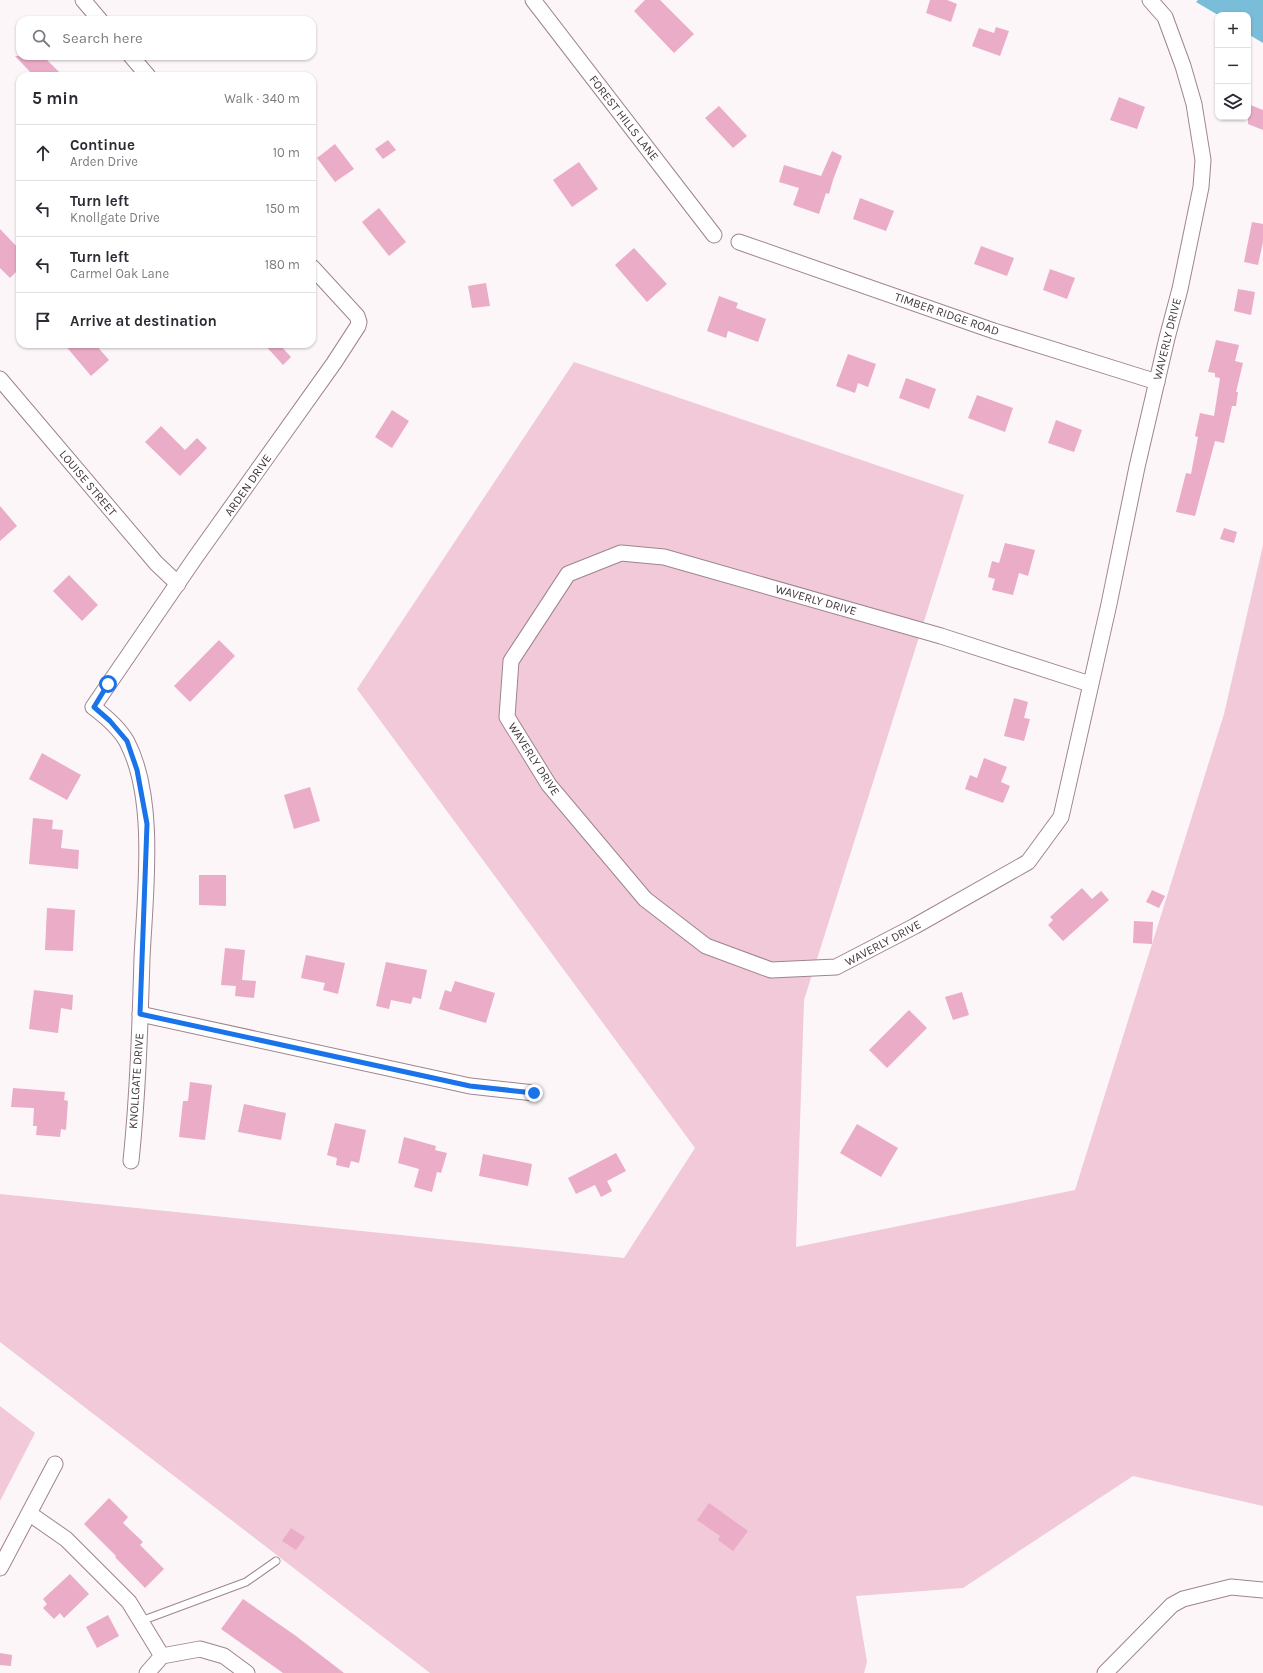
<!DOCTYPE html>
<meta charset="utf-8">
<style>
:root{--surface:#fff;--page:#f2f2f3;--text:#2b2b33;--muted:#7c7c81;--line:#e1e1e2}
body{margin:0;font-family:Karla,sans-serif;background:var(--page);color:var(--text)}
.controls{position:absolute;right:12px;top:12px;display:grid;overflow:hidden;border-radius:8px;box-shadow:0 1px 3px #0004}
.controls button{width:36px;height:36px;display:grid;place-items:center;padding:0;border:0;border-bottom:1px solid var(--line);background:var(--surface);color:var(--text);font:20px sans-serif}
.stop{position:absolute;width:12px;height:12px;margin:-9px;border:3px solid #1a73e8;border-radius:50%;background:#fff}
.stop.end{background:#1a73e8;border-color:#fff;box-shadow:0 1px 4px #0008}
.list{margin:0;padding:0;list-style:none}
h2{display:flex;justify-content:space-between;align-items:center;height:52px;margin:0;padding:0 16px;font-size:17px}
h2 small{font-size:13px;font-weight:400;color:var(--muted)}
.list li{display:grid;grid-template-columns:26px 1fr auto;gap:12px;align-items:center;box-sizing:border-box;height:56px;padding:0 16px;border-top:1px solid var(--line)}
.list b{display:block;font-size:15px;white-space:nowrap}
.list p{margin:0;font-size:13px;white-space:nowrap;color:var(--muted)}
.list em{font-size:13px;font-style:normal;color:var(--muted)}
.icon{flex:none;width:22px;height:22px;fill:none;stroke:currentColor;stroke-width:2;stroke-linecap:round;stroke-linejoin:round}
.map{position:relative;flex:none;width:1263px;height:1673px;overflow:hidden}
.search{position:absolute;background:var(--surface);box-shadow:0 1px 3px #0004;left:16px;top:16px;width:300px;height:44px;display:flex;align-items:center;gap:10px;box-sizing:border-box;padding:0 14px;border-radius:12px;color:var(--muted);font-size:15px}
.panel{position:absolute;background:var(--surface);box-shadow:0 1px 3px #0004;left:16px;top:72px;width:300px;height:276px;border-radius:12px}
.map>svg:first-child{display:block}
</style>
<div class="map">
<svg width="1263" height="1673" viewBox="0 0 1263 1673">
<rect width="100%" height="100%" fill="#fcf6f8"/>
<g fill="#f1c9d9">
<path d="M 574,362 L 964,495 L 804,1000 L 796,1247 L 1075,1190 L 1224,714 L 1263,545 L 1263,1506 L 1133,1476 L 963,1588 L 856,1596 L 867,1662 L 864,1673 L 430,1673 L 0,1342 L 0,1194 L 624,1258 L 695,1148 L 357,689 Z"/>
<path d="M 0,1406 L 35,1433 L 0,1501 Z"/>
</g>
<path fill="#79bdd8" d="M 1198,0 L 1263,0 L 1263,43 L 1248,34 L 1248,15 L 1218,15 L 1196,2 Z"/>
<g fill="#eaacc7">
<path d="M 645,0 L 660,0 L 694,34 L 674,53 L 634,11 Z"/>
<path d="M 930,0 L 947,0 L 957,4 L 951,22 L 926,13 Z"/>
<path d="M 996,27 L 1009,31 L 1000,56 L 972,46 L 979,28 L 994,33 Z"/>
<path d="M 15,56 L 43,56 L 63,76 L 34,76 Z"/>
<path d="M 1119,97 L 1145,107 L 1137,129 L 1110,120 Z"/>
<path d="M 1248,104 L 1263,110 L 1263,130 L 1248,124 Z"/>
<path d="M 719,106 L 747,136 L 733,148 L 705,118 Z"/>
<path d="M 388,140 L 396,150 L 383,159 L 375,149 Z"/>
<path d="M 335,144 L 354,169 L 335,182 L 317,158 Z"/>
<path d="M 832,151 L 842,156 L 833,180 L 829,194 L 826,193 L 819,214 L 793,205 L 799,188 L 779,182 L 784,165 L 821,176 Z"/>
<path d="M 579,162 L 598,189 L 572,207 L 553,180 Z"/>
<path d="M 860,198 L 894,211 L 886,231 L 853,219 Z"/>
<path d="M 379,208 L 406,242 L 389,256 L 362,222 Z"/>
<path d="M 1252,222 L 1263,224 L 1263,242 L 1258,265 L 1244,262 Z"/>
<path d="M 0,229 L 20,250 L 20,268 L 10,278 L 0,268 Z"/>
<path d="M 981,246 L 1014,258 L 1007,276 L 974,264 Z"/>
<path d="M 634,248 L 667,284 L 647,302 L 615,265 Z"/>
<path d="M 1050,269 L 1075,278 L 1067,299 L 1043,290 Z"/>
<path d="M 486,283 L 490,306 L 472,308 L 468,286 Z"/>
<path d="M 1238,289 L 1255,292 L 1251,315 L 1234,311 Z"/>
<path d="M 719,296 L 738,303 L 736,308 L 766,319 L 758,342 L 728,331 L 726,338 L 707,331 Z"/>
<path d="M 1216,340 L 1239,345 L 1235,361 L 1243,363 L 1236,392 L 1238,392 L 1236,406 L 1232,406 L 1224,443 L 1215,441 L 1195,516 L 1176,512 L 1186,473 L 1191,474 L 1198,437 L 1195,436 L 1200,413 L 1214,416 L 1220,378 L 1215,377 L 1215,373 L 1208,372 Z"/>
<path d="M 64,344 L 95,344 L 109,360 L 91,376 Z"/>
<path d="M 264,344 L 279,344 L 291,357 L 283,365 Z"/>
<path d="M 848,354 L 876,364 L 868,387 L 858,383 L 855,393 L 836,386 Z"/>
<path d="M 906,378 L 936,389 L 929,409 L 899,398 Z"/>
<path d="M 977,395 L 1013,408 L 1005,432 L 968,418 Z"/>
<path d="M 392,410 L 409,421 L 392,448 L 375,437 Z"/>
<path d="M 1056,420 L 1082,430 L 1074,452 L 1048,443 Z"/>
<path d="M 161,426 L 185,450 L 197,438 L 207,448 L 180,476 L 145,442 Z"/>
<path d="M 0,506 L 17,526 L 0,541 Z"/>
<path d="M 1224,528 L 1237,532 L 1234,543 L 1220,539 Z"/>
<path d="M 1005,543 L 1035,550 L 1028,576 L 1019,573 L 1013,595 L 992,590 L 995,579 L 988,577 L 992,561 L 999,563 Z"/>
<path d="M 69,575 L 98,605 L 82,621 L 53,591 Z"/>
<path d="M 219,640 L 235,656 L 190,702 L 174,686 Z"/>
<path d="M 1014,698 L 1028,702 L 1024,718 L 1030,719 L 1024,741 L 1004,736 Z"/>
<path d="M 42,753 L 81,775 L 67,800 L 29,779 Z"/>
<path d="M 984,758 L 1007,767 L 1001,782 L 1010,786 L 1003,803 L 965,789 L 970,775 L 977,778 Z"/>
<path d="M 310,787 L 320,821 L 294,829 L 284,795 Z"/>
<path d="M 33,818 L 53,820 L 52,829 L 63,830 L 61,848 L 79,850 L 78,869 L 29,864 Z"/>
<path d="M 199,875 L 226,875 L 226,906 L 199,905 Z"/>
<path d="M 1082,888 L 1092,899 L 1101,891 L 1109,900 L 1063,941 L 1048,925 L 1053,920 L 1050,917 Z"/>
<path d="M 1152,890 L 1165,896 L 1159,908 L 1146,902 Z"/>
<path d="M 47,908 L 75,910 L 73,951 L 45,950 Z"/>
<path d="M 1134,921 L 1153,922 L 1152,944 L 1133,943 Z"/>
<path d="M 225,948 L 245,950 L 242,980 L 256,981 L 254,998 L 235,996 L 236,986 L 221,985 Z"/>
<path d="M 306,955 L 345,963 L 338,994 L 323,990 L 325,983 L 301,978 Z"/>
<path d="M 386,962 L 427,970 L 421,999 L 413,997 L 411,1004 L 391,1000 L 389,1009 L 376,1006 Z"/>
<path d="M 455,981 L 495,993 L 486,1023 L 439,1009 L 445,990 L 451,992 Z"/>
<path d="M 34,990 L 73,995 L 72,1010 L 61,1008 L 58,1033 L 29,1029 Z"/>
<path d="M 962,992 L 969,1015 L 953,1020 L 945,997 Z"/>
<path d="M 909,1010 L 927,1028 L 887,1068 L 869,1050 Z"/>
<path d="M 190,1082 L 212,1085 L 205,1140 L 179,1137 L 183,1101 L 188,1101 Z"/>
<path d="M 13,1088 L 65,1092 L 64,1100 L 68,1101 L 66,1130 L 61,1129 L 60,1137 L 36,1135 L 37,1126 L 33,1126 L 34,1108 L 11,1107 Z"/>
<path d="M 244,1104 L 286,1113 L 281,1140 L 238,1132 Z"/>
<path d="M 335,1123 L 366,1130 L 359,1163 L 351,1161 L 349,1168 L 336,1165 L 337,1158 L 327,1155 Z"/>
<path d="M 857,1124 L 898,1148 L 881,1177 L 840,1153 Z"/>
<path d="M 404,1137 L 436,1146 L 435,1150 L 447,1153 L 441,1173 L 437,1172 L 432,1192 L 414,1187 L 419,1169 L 398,1163 Z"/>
<path d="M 616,1153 L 626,1171 L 607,1181 L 612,1191 L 601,1197 L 595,1185 L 576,1194 L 568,1178 Z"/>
<path d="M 483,1154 L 532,1164 L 528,1186 L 479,1176 Z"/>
<path d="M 109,1498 L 128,1517 L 123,1523 L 143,1542 L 140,1545 L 164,1569 L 145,1588 L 115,1557 L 116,1556 L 84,1524 Z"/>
<path d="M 709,1503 L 748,1531 L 733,1551 L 718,1540 L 720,1536 L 697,1520 Z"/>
<path d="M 291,1528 L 305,1537 L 296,1550 L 282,1541 Z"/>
<path d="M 70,1574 L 89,1594 L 64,1618 L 60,1613 L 54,1619 L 43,1608 L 47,1604 L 43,1599 Z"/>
<path d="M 243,1599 L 296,1636 L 344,1673 L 283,1673 L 221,1629 Z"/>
<path d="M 108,1615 L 119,1636 L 97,1648 L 86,1627 Z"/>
<path d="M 0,1653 L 12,1655 L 11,1666 L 0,1665 Z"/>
</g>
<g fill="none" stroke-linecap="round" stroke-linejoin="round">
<g stroke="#9f848f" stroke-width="9">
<path id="lane" d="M 141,1621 L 246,1582 L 276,1561"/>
</g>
<g stroke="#9f848f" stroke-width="17">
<g id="street">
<path d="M 83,0 L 100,20"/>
<path d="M 533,0 L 714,235"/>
<path d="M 131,56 L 148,76"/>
<path d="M 739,242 L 994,331 L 1157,382"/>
<path d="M 0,379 L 156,563 L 178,584"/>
<path d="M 1090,684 L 941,636 L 664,557 L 621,553 L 568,574 L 511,661 L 507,717 L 549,785 L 645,899 L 706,946 L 771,970 L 836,967 L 915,926 L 1028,862 L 1061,817 L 1109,604 L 1137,467 L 1167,338 L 1180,289 L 1201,187 L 1203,160 L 1194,104 L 1183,66 L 1165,17 L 1150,0"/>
<path d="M 140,1014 L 470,1086 L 534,1093"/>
<path d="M 131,1161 C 138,1093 140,1025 142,958 C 145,894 157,799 127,742 C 120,729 105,716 93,707 L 195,558 L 334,363 L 358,326 L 359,322 L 357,316 L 312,267"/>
<path d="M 30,1514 L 66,1539 L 129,1602 L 162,1656"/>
<path d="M 0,1568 L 55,1464"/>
<path d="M 147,1673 L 162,1656 L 200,1649 L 224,1656 L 247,1673"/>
<path d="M 1105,1673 L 1172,1605 L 1183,1599 L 1231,1587 L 1263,1590"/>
</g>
</g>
<use href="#lane" stroke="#fff" stroke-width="7"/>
<use href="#street" stroke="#fff" stroke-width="15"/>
</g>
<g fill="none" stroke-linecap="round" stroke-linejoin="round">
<path stroke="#1a73e8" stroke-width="5" d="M 108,684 L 94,707 L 110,721 L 127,741 L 137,770 L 147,824 L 140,1014 L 470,1086 L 534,1093"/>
</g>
<g text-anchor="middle" stroke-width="3.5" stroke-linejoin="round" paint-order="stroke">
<g font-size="12" fill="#42363b" stroke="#fff">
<text transform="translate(624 118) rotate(52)" y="4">FOREST HILLS LANE</text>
<text transform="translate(947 314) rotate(19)" y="4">TIMBER RIDGE ROAD</text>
<text transform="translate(1167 339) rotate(-76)" y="4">WAVERLY DRIVE</text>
<text transform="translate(88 483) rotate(50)" y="4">LOUISE STREET</text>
<text transform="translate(248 485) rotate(-55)" y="4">ARDEN DRIVE</text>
<text transform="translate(816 600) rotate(16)" y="4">WAVERLY DRIVE</text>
<text transform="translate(534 759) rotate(57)" y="4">WAVERLY DRIVE</text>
<text transform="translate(883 943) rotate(-28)" y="4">WAVERLY DRIVE</text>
<text transform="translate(136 1081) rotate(-86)" y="4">KNOLLGATE DRIVE</text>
</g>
</g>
</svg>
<div class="controls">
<button>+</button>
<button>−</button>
<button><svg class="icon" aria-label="layers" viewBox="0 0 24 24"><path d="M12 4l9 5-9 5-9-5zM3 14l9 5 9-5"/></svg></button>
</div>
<div class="stop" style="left:108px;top:684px"></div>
<div class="stop end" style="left:534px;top:1093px"></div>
<div class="search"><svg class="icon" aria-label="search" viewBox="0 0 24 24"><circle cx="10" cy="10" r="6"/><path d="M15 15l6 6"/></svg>Search here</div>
<section class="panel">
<h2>5 min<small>Walk · 340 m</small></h2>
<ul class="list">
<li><svg class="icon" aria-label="ahead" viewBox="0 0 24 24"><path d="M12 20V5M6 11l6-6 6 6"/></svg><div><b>Continue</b><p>Arden Drive</p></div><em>10 m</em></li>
<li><svg class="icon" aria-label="left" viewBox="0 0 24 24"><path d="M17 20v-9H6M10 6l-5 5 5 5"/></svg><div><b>Turn left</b><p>Knollgate Drive</p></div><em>150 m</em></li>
<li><svg class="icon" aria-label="left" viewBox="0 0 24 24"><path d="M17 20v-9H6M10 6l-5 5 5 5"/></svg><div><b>Turn left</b><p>Carmel Oak Lane</p></div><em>180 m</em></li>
<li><svg class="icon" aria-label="arrive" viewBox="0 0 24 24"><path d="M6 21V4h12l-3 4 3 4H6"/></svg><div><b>Arrive at destination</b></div></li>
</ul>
</section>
</div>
